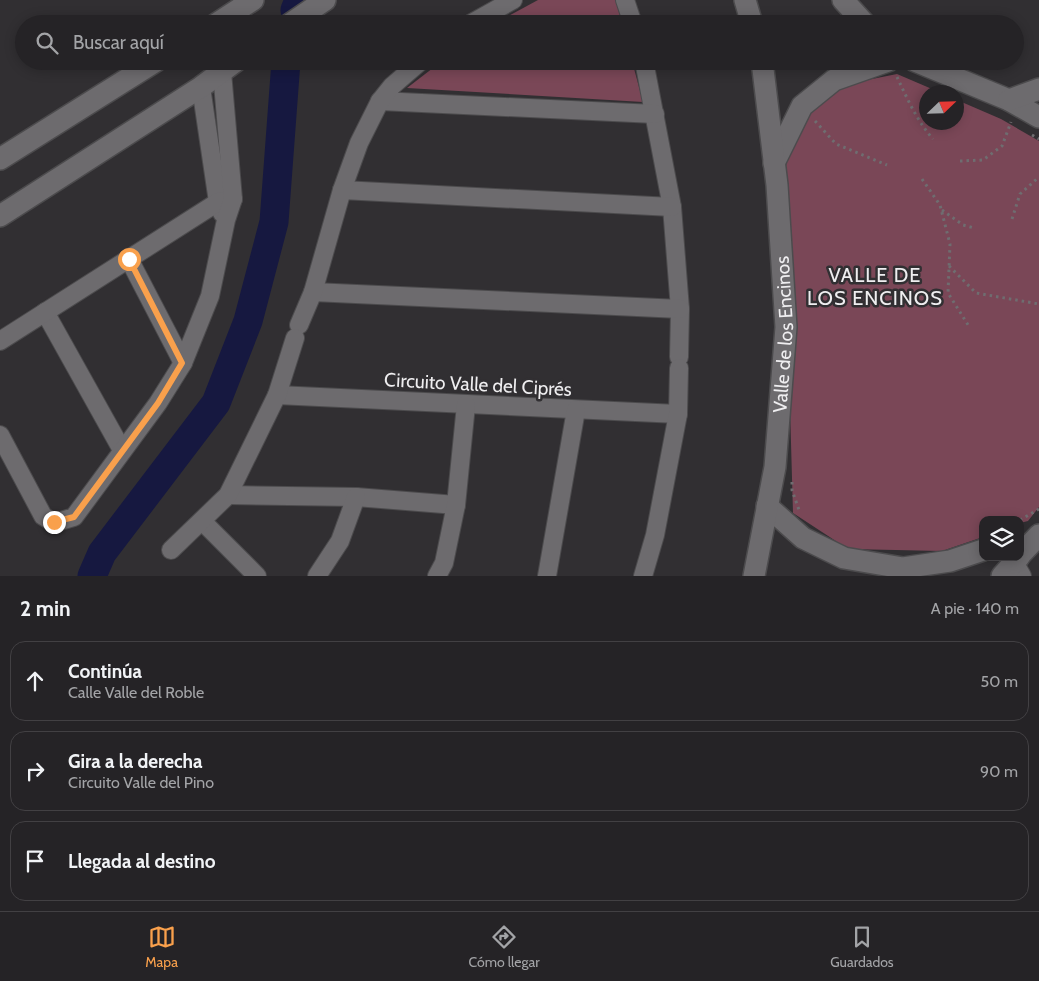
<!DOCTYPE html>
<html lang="es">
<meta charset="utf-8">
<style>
:root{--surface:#252326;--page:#312f32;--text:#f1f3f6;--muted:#a3a4a7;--line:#424043;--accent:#f9a04c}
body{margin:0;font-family:Cabin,sans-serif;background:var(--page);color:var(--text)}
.controls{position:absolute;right:15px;bottom:15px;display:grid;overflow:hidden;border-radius:10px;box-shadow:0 2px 12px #0003}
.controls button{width:45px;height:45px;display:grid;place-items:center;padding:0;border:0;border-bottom:1px solid var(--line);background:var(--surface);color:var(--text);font:25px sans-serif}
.compass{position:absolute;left:919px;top:85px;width:45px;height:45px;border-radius:50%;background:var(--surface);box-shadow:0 2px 12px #0003;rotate:67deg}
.stop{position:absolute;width:15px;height:15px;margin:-11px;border:4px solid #f9a04c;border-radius:50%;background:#fff}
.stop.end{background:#f9a04c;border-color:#fff;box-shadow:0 1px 5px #0008}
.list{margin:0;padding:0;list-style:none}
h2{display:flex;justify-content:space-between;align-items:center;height:65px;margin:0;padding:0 20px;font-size:21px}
h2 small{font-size:16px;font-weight:400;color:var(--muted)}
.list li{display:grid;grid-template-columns:32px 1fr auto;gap:15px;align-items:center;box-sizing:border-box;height:80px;margin:0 10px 10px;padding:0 10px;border:1px solid var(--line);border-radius:15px}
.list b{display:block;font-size:19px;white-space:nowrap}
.list p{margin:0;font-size:16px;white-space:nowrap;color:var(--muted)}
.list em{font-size:16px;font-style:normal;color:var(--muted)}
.icon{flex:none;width:28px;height:28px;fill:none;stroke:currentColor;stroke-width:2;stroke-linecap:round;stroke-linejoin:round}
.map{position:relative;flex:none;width:1039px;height:576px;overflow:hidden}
.search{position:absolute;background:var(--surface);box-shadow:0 2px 12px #0003;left:15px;right:15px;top:15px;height:55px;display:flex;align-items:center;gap:12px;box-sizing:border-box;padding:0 18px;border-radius:28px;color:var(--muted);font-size:19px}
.sheet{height:335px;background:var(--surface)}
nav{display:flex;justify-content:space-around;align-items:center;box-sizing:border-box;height:70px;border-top:1px solid var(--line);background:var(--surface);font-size:14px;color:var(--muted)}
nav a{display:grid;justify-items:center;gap:2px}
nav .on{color:var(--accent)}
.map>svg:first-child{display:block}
</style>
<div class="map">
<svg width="1039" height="576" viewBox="0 0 1039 576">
<rect width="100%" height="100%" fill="#312f32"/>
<g fill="#7a4757">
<path d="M 538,0 L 616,0 L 622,24 L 494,24 Z"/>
<path d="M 442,61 L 632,61 L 643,102 L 407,88 Z"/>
<path d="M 897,74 L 939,92 L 926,92 L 926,122 L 956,122 L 957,100 L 1001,119 L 1039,141 L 1039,507 L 1028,521 L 1020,523 L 1020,520 L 983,520 L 983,537 L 942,551 L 848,549 L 793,513 L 783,161 L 810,110 L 842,85 Z"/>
</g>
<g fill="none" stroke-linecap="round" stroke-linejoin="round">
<g stroke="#161840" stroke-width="29">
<path d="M 295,10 L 299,0"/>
<path d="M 92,576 L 102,553 L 216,403 L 248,321 L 274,222 L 286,61"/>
</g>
<g stroke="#4c4b4d" stroke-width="20">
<g id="minor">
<path d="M 625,0 L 633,24"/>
<path d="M 470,24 L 513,0"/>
<path d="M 644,61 L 672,207 L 680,309 L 679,357"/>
<path d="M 201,87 L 218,202 L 222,213"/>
<path d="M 380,101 L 655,114"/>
<path d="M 342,190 L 672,207"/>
<path d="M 129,259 L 183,363"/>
<path d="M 313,292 L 680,309"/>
<path d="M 45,312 L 122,450"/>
<path d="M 299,325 L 313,292 L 342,190 L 359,143 L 380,101 L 392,86 L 421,61"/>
<path d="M 0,341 L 218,202 L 233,199"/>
<path d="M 277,395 L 678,414"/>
<path d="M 0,435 L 43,516 L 54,523 L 74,517 L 158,403 L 183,363 L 210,296 L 226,220 L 233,199 L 222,72"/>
<path d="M 228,495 L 356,497 L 456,505"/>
<path d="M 202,521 L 257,576"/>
<path d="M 171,550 L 228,495 L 277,395 L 295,338"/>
<path d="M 1014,562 L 1022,576"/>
<path d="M 317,576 L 340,541 L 356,497"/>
<path d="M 437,576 L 444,563 L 456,505 L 466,405"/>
<path d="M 547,576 L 576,410"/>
<path d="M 643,576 L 655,535 L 678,414 L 679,368"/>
</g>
</g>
<g stroke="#4c4b4d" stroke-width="24">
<g id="tertiary">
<path d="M 745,0 L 752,24"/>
<path d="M 843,0 L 865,24"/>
<path d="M 216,24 L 253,0"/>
<path d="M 290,24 L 325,0"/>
<path d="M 915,61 L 1009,100 L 1039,117"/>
<path d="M 1009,100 L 1039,89"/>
<path d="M 0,159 L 156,61"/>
<path d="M 774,163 L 802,106 L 834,80 L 888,61"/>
<path d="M 0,216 L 201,87 L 236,61"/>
<path d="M 767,506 L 803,538 L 844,558 L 903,568 L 950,561 L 983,550"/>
<path d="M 1020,555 L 1039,535"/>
<path id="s1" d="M 754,576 L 775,467 L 786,327 L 777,185 L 762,61"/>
<path d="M 1002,576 L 1019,557"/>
</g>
</g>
<g stroke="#6f6d70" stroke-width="3" stroke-dasharray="2.5 4" stroke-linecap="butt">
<path d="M 897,77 C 907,98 917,121 933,139"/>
<path d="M 815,121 L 836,144 L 887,165"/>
<path d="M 1032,135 L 1039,139"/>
<path d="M 960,161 L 983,160 L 1002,146 L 1011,122"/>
<path d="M 922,179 L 940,205 L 950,244 L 948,293 L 970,328"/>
<path d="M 942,210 L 963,225 L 974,228"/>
<path d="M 1012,219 L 1020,194 L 1039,177"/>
<path d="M 949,266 L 976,293 L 1039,304"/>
<path d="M 792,482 L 792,490 L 799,510"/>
<path d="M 1020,520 L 1039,509"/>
</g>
<use href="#minor" stroke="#6d6b6e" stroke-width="18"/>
<use href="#tertiary" stroke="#6d6b6e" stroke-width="21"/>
</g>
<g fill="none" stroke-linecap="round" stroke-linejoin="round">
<path stroke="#f9a04c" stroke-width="6" d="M 54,522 L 74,517 L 158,403 L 182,363 L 129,259"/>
</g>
<g text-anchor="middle" stroke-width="5" stroke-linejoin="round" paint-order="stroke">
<g font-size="19" fill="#efeef0" stroke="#312f32">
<text dy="7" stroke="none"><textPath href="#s1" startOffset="244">Valle de los Encinos</textPath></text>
<text transform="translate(478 384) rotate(3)" y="7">Circuito Valle del Ciprés</text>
</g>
<g font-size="20" letter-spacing="1" fill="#efeef0" stroke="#312f32">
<text x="875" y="282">VALLE DE<tspan x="875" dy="23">LOS ENCINOS</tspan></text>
</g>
</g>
</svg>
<div class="controls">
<button><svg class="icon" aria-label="layers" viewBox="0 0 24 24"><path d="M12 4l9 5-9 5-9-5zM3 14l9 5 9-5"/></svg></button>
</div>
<svg class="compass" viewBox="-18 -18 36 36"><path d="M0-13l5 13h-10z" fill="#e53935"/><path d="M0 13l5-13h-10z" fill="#a3a4a7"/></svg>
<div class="stop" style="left:129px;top:259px"></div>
<div class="stop end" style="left:54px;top:522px"></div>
<div class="search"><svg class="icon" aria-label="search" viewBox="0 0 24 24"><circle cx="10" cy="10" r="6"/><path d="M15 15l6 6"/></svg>Buscar aquí</div>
</div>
<section class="sheet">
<h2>2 min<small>A pie · 140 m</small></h2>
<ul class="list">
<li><svg class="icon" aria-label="ahead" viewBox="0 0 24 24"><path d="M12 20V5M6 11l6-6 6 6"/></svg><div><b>Continúa</b><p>Calle Valle del Roble</p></div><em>50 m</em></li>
<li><svg class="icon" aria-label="right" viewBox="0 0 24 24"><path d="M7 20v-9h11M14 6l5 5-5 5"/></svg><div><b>Gira a la derecha</b><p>Circuito Valle del Pino</p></div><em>90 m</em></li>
<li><svg class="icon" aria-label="arrive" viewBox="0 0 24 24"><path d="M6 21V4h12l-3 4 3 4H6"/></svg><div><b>Llegada al destino</b></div></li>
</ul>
</section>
<nav>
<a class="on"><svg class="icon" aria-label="map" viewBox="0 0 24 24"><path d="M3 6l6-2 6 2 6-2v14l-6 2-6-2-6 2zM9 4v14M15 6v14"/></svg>Mapa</a>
<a><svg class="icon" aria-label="directions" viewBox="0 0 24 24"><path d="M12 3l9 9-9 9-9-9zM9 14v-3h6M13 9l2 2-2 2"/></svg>Cómo llegar</a>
<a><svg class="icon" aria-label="saved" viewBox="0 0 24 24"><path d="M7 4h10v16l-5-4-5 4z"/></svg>Guardados</a>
</nav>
